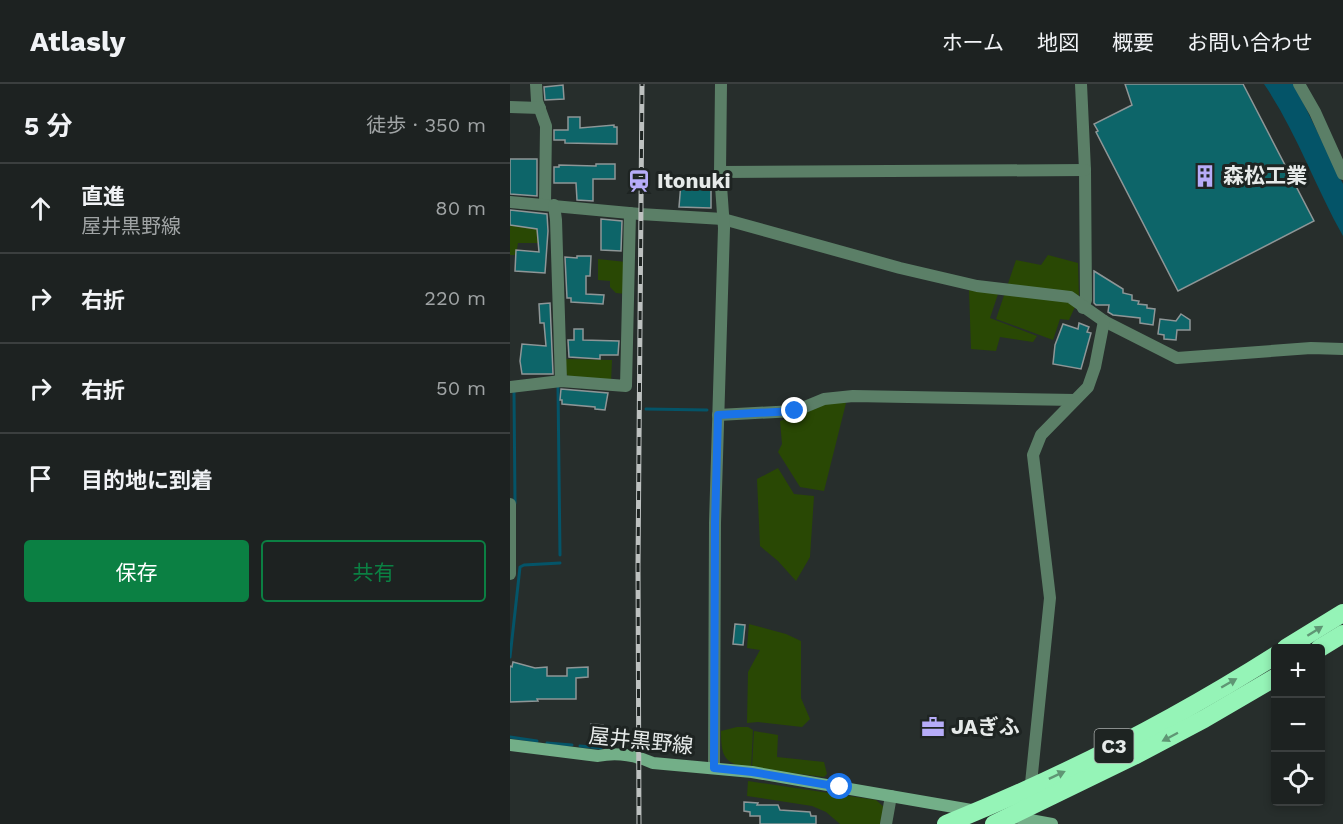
<!DOCTYPE html>
<html lang="ja">
<meta charset="utf-8">
<style>
:root{--surface:#1d2221;--page:#2a2f2e;--text:#f1f3f6;--muted:#a0a4a5;--line:#3b3f3f;--accent:#0b8043}
body{margin:0;font-family:"Work Sans","Noto Sans JP",sans-serif;background:var(--page);color:var(--text)}
.controls{position:absolute;right:18px;bottom:18px;display:grid;overflow:hidden;border-radius:6px;box-shadow:0 3px 9px #0003}
.controls button{width:54px;height:54px;display:grid;place-items:center;padding:0;border:0;border-bottom:2px solid var(--line);background:var(--surface);color:var(--text);font:30px sans-serif}
.stop{position:absolute;width:18px;height:18px;margin:-14px;border:4px solid #1a73e8;border-radius:50%;background:#fff}
.stop.end{background:#1a73e8;border-color:#fff;box-shadow:0 2px 6px #0008}
.list{margin:0;padding:0;list-style:none}
h2{display:flex;justify-content:space-between;align-items:center;height:78px;margin:0;padding:0 24px;font-size:26px}
h2 small{font-size:20px;font-weight:400;color:var(--muted)}
.list li{display:grid;grid-template-columns:39px 1fr auto;gap:18px;align-items:center;box-sizing:border-box;height:90px;padding:0 24px;border-top:2px solid var(--line)}
.list b{display:block;font-size:22px;white-space:nowrap}
.list p{margin:0;font-size:20px;white-space:nowrap;color:var(--muted)}
.list em{font-size:20px;font-style:normal;color:var(--muted)}
.actions{display:flex;gap:12px;padding:18px 24px}
.actions a{flex:1;padding:14px 0;border:2px solid var(--accent);border-radius:6px;text-align:center;font-size:21px;color:var(--accent)}
.actions .main{background:var(--accent);color:#fff}
.icon{flex:none;width:33px;height:33px;fill:none;stroke:currentColor;stroke-width:2;stroke-linecap:round;stroke-linejoin:round}
.map{position:relative;flex:none;width:833px;height:740px;overflow:hidden}
header{display:flex;align-items:center;gap:36px;box-sizing:border-box;height:84px;padding:0 30px;background:var(--surface);border-bottom:2px solid var(--line)}
header strong{font-size:28px}
nav{display:flex;gap:33px;margin-inline-start:auto;font-size:21px}
main{display:flex}
aside{flex:1;background:var(--surface)}
.map>svg:first-child{display:block}
</style>
<header>
<strong>Atlasly</strong>
<nav><a>ホーム</a><a>地図</a><a>概要</a><a>お問い合わせ</a></nav>
</header>
<main>
<aside>
<h2>5 分<small>徒歩 · 350 m</small></h2>
<ul class="list">
<li><svg class="icon" aria-label="ahead" viewBox="0 0 24 24"><path d="M12 20V5M6 11l6-6 6 6"/></svg><div><b>直進</b><p>屋井黒野線</p></div><em>80 m</em></li>
<li><svg class="icon" aria-label="right" viewBox="0 0 24 24"><path d="M7 20v-9h11M14 6l5 5-5 5"/></svg><div><b>右折</b></div><em>220 m</em></li>
<li><svg class="icon" aria-label="right" viewBox="0 0 24 24"><path d="M7 20v-9h11M14 6l5 5-5 5"/></svg><div><b>右折</b></div><em>50 m</em></li>
<li><svg class="icon" aria-label="arrive" viewBox="0 0 24 24"><path d="M6 21V4h12l-3 4 3 4H6"/></svg><div><b>目的地に到着</b></div></li>
</ul>
<div class="actions"><a class="main">保存</a><a>共有</a></div>
</aside>
<div class="map">
<svg width="833" height="740" viewBox="0 0 833 740">
<rect width="100%" height="100%" fill="#272e2c"/>
<g fill="#294804">
<path d="M 0,139 L 29,139 L 31,159 L 8,159 L 6,171 L 0,171 Z"/>
<path d="M 538,171 L 568,179 L 569,214 L 559,236 L 550,235 L 543,256 L 486,235 L 506,176 L 531,181 Z"/>
<path d="M 88,175 L 116,178 L 116,210 L 106,209 L 100,203 L 100,197 L 88,196 Z"/>
<path d="M 459,206 L 488,210 L 480,234 L 527,252 L 523,258 L 490,253 L 486,267 L 461,265 Z"/>
<path d="M 55,275 L 102,276 L 101,298 L 60,294 L 55,288 Z"/>
<path d="M 315,319 L 336,319 L 314,407 L 290,403 L 268,368 L 272,360 L 270,337 Z"/>
<path d="M 268,384 L 284,410 L 304,412 L 300,473 L 286,497 L 268,477 L 250,462 L 247,395 Z"/>
<path d="M 239,540 L 276,550 L 291,557 L 291,614 L 300,635 L 292,643 L 248,638 L 237,639 L 238,588 L 250,566 L 237,564 Z"/>
<path d="M 227,643 L 238,643 L 243,646 L 241,684 C 214,680 211,673 211,647 Z"/>
<path d="M 244,647 L 268,651 L 267,673 L 314,678 L 317,690 L 314,693 L 242,684 Z"/>
<path d="M 238,697 L 366,716 L 374,723 L 370,740 L 330,740 L 316,728 L 302,722 L 237,712 Z"/>
</g>
<path fill="#045468" d="M 754,0 L 784,0 L 833,100 L 833,152 C 805,102 786,47 754,0 Z"/>
<g fill="none" stroke-linecap="round" stroke-linejoin="round">
<g stroke="#045468" stroke-width="3">
<path d="M 48,304 L 50,471"/>
<path d="M 4,307 L 5,419"/>
<path d="M 136,325 L 197,326"/>
<path d="M 0,573 L 10,483 L 14,481 L 50,479"/>
<path d="M 0,653 L 27,657"/>
<path d="M 37,659 L 62,661"/>
<path d="M 70,662 L 91,664"/>
</g>
</g>
<g fill="#0d6569" stroke="#8e9697" stroke-width="1.5">
<path d="M 615,0 L 733,0 L 804,137 L 668,207 L 586,48 L 588,47 L 584,40 L 622,21 Z"/>
<path d="M 53,1 L 54,15 L 35,16 L 34,3 Z"/>
<path d="M 58,33 L 70,33 L 70,44 L 104,41 L 104,43 L 107,43 L 107,60 L 55,59 L 55,56 L 44,56 L 44,46 L 58,46 Z"/>
<path d="M 0,75 L 27,75 L 27,112 L 0,110 Z"/>
<path d="M 86,80 L 105,80 L 105,95 L 83,95 L 83,117 L 67,116 L 66,99 L 44,99 L 44,83 L 49,83 L 49,81 L 86,82 Z"/>
<path d="M 171,99 L 201,101 L 201,124 L 169,123 Z"/>
<path d="M 0,126 L 37,130 L 38,147 L 35,189 L 5,187 L 6,166 L 29,168 L 27,145 L 0,141 Z"/>
<path d="M 91,135 L 112,137 L 111,167 L 91,166 Z"/>
<path d="M 67,172 L 81,172 L 80,192 L 76,192 L 76,210 L 94,211 L 93,220 L 61,218 L 61,214 L 57,214 L 55,173 L 67,174 Z"/>
<path d="M 584,187 L 613,205 L 613,209 L 622,211 L 622,216 L 629,217 L 628,220 L 637,221 L 637,224 L 645,225 L 643,241 L 630,239 L 630,234 L 603,231 L 598,228 L 599,221 L 586,221 L 584,219 Z"/>
<path d="M 40,219 L 43,290 L 12,290 L 10,277 L 12,260 L 36,262 L 34,239 L 30,239 L 29,220 Z"/>
<path d="M 671,230 L 680,236 L 680,246 L 667,246 L 666,256 L 654,255 L 654,251 L 648,250 L 650,235 L 666,237 Z"/>
<path d="M 569,239 L 579,243 L 577,248 L 581,249 L 571,285 L 543,280 L 545,261 L 553,240 L 568,245 Z"/>
<path d="M 64,245 L 73,245 L 73,256 L 109,257 L 108,271 L 90,271 L 90,275 L 59,273 L 58,256 L 64,256 Z"/>
<path d="M 51,305 L 98,309 L 95,326 L 85,325 L 85,323 L 52,320 L 52,316 L 50,316 Z"/>
<path d="M 225,540 L 235,541 L 233,561 L 223,560 Z"/>
<path d="M 3,578 L 25,584 L 37,583 L 37,592 L 57,592 L 57,584 L 78,583 L 78,593 L 66,594 L 66,615 L 27,615 L 28,617 L 0,618 L 0,582 L 2,583 Z"/>
<path d="M 81,640 L 93,641 L 91,662 L 80,661 Z"/>
<path d="M 234,718 L 248,719 L 247,721 L 268,721 L 270,726 L 300,728 L 301,732 L 306,732 L 306,740 L 250,740 L 250,732 L 240,732 L 240,728 L 234,727 Z"/>
</g>
<g fill="none" stroke-linecap="round" stroke-linejoin="round">
<g stroke="#5b7f67" stroke-width="12">
<path d="M 26,0 L 27,17 L 36,42 L 35,120"/>
<path d="M 571,0 L 575,86 L 576,216 L 573,224"/>
<path d="M 789,0 L 805,28 L 833,90"/>
<path d="M 0,23 L 30,24"/>
<path d="M 210,88 L 575,86"/>
<path d="M 0,118 L 130,130 L 213,135 L 390,184 L 467,202 L 560,213 L 594,237 L 667,274 L 801,264 L 833,265"/>
<path d="M 44,121 L 46,136 L 51,297"/>
<path d="M 0,303 L 51,297 L 116,302 L 120,129"/>
<path d="M 208,331 L 285,327 L 314,315 L 343,312 L 565,316"/>
<path d="M 0,420 L 0,490"/>
<path d="M 520,709 L 540,514 L 523,371 L 531,351 L 578,303 L 585,283 L 594,237"/>
<path d="M 376,740 L 381,712"/>
</g>
<path stroke="#5b7f67" stroke-width="12" d="M 204,684 L 205,439 L 214,144 L 210,88 L 211,0"/>
<g stroke="#73af88" stroke-width="12">
<path d="M 0,661 L 88,672 C 107,668 125,671 143,679 L 242,688 L 467,727"/>
<path d="M 498,732 L 542,740"/>
</g>
<g stroke="#95f4b7" stroke-width="18">
<path d="M 776,564 L 833,529"/>
<path d="M 810,564 L 833,550"/>
</g>
<g stroke="#bdc1c0" stroke-width="5">
<path id="rail" d="M 129,740 L 128,483 L 132,0"/>
</g>
<use href="#rail" stroke="#1e2422" stroke-width="3" stroke-dasharray="9" stroke-linecap="butt"/>
<g stroke="#95f4b7" stroke-width="18">
<path d="M 436,740 C 550,694 662,637 766,571"/>
<path d="M 484,740 L 624,672 L 694,635 L 766,593"/>
</g>
</g>
<defs><path id="oneway-solid" d="M-6-.8H1V-3.2L6.5 0L1 3.2V.8H-6Z" transform="scale(1.5)"/></defs>
<g fill="#5f9674">
<use href="#oneway-solid" transform="translate(805 547) rotate(-32)"/>
<use href="#oneway-solid" transform="translate(719 599) rotate(-30)"/>
<use href="#oneway-solid" transform="translate(660 653) rotate(152)"/>
<use href="#oneway-solid" transform="translate(547 691) rotate(-25)"/>
</g>
<g fill="none" stroke-linecap="round" stroke-linejoin="round">
<path stroke="#1a73e8" stroke-width="8" d="M 285,327 L 208,331 L 205,439 L 204,684 L 242,688 L 330,703"/>
</g>
<defs>
<g id="building-bare" transform="scale(1.8)"><path d="M-4-6H4V6H1V3H-1V6H-4ZM-2.5-4.3h1.7v1.8h-1.7ZM.8-4.3h1.7v1.8H.8ZM-2.5-1h1.7V.8h-1.7ZM.8-1h1.7V.8H.8Z" fill="#b6acf8" stroke="#1e2422" stroke-width="2.5" paint-order="stroke"/></g>
<g id="station-bare" transform="scale(1.8)"><path d="M-3-6H3Q5-6 5-4V2Q5 4 3 4L4.5 6H3L1.5 4h-3L-3 6H-4.5L-3 4Q-5 4-5 2V-4Q-5-6-3-6ZM-3.5-4v3h7v-3ZM-3.5 1v1.5H-2V1ZM2 1v1.5H3.5V1Z" fill="#b6acf8" stroke="#1e2422" stroke-width="2.5" paint-order="stroke"/></g>
<g id="office-bare" transform="scale(1.8)"><path d="M-6-3h4V-5.5h4V-3h4V5H-6ZM-1-4.5V-3h2v-1.5ZM-6 0V1H6V0Z" fill="#b6acf8" stroke="#1e2422" stroke-width="2.5" paint-order="stroke"/></g>
</defs>
<g fill-rule="evenodd">
<use href="#building-bare" x="695" y="92"/>
<use href="#station-bare" x="129" y="97"/>
<use href="#office-bare" x="423" y="643"/>
</g>
<g text-anchor="middle" stroke-width="6" stroke-linejoin="round" paint-order="stroke">
<rect fill="#1e2422" stroke="#aaafad" stroke-width="1.5" x="584.5" y="645" width="39" height="34" rx="4.5"/>
<g font-size="20" font-weight="bold" fill="#e6eae9">
<text x="604" y="669">C3</text>
</g>
<g font-size="21" font-weight="bold" fill="#e6eae9" stroke="#1e2422" text-anchor="start">
<text x="713" y="99">森松工業</text>
<text x="147" y="104">Itonuki</text>
<text x="441" y="650">JAぎふ</text>
</g>
<g font-size="21" fill="#e6eae9" stroke="#1e2422">
<text transform="translate(131 657) rotate(6)" y="7">屋井黒野線</text>
</g>
</g>
</svg>
<div class="controls">
<button>+</button>
<button>−</button>
<button><svg class="icon" aria-label="locate" viewBox="0 0 24 24"><circle cx="12" cy="12" r="6"/><path d="M12 2v4M12 18v4M2 12h4M18 12h4"/></svg></button>
</div>
<div class="stop" style="left:330px;top:703px"></div>
<div class="stop end" style="left:285px;top:327px"></div>
</div>
</main>
